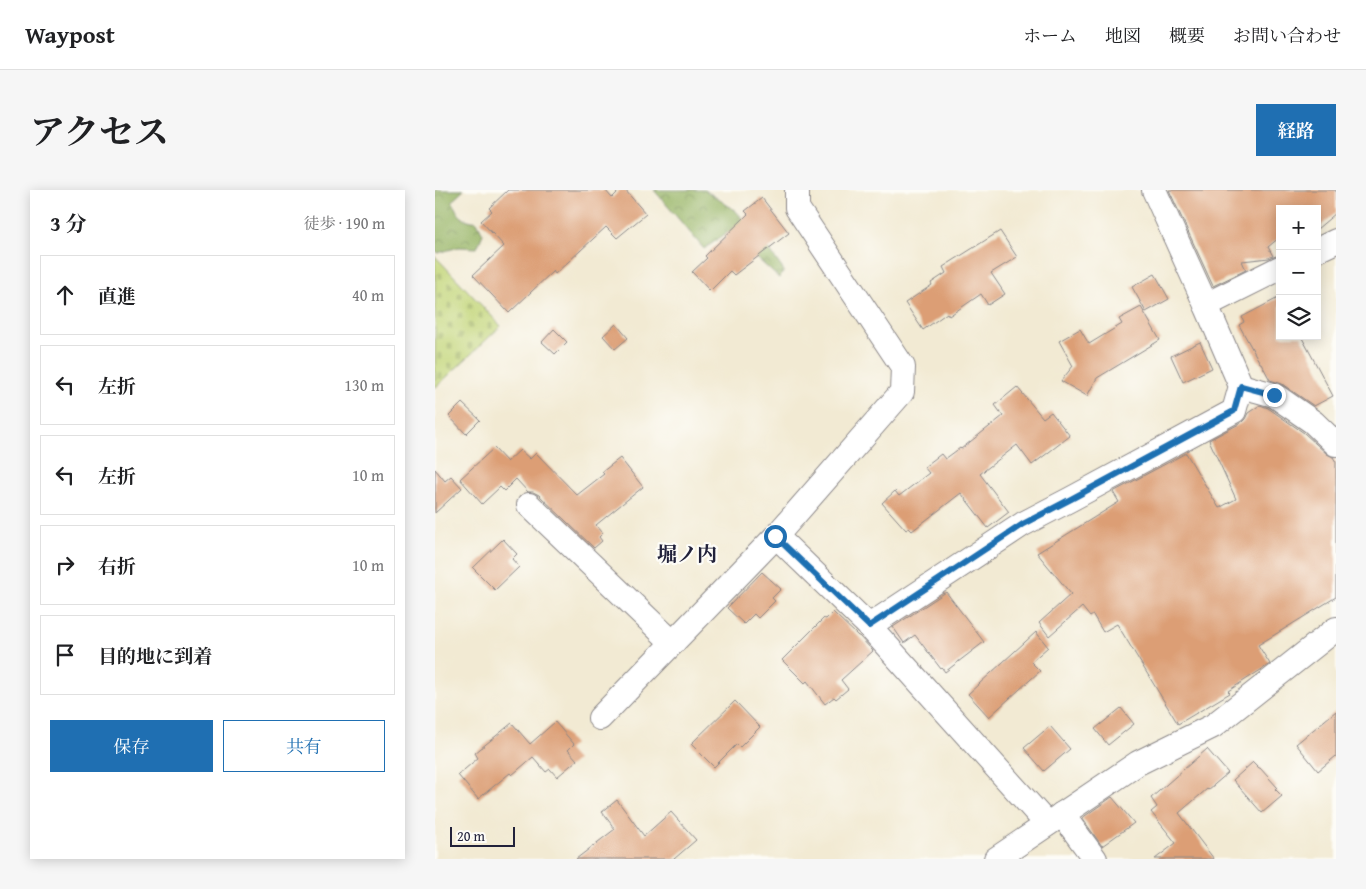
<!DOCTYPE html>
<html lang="ja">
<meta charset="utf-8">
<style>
:root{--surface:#fff;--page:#f6f6f6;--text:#202124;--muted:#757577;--line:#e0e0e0;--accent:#1f6fb2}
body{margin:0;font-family:"Gentium Book Plus","Noto Serif JP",serif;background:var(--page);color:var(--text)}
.controls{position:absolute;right:15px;top:15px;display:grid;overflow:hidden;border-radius:0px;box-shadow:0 2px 12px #0003}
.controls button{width:45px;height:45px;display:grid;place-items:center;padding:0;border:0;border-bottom:1px solid var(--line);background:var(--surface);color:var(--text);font:25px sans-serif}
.scale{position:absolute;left:15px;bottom:12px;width:65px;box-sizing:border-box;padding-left:5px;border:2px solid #22223b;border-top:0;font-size:14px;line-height:18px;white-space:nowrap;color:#22223b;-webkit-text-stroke:4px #fdfcf7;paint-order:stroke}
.stop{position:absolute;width:15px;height:15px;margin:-11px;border:4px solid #1f6fb2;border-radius:50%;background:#fff}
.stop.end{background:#1f6fb2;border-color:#fff;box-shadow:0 1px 5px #0008}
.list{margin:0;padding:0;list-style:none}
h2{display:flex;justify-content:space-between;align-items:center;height:65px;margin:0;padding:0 20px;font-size:21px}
h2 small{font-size:16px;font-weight:400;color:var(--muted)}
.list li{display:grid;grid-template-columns:32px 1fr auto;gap:15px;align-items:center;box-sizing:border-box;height:80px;margin:0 10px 10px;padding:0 10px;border:1px solid var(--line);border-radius:0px}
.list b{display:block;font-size:19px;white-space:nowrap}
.list em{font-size:16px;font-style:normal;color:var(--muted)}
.actions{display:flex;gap:10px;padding:15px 20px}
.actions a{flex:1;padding:11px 0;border:1px solid var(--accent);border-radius:0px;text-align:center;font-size:18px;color:var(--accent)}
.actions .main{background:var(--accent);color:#fff}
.icon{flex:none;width:28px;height:28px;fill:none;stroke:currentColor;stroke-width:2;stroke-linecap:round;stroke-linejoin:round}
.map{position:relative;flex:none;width:901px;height:669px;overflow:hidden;border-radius:0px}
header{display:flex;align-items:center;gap:30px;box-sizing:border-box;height:70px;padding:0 25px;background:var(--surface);border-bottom:1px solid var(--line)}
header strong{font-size:24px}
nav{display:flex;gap:28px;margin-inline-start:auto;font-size:18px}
.intro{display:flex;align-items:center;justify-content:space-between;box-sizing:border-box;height:120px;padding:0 30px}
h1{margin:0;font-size:35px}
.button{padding:12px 22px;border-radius:0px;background:var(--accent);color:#fff;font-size:18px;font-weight:700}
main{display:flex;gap:30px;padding:0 30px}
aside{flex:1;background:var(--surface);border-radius:0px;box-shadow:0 2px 12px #0003}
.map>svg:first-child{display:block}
</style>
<header>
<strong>Waypost</strong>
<nav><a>ホーム</a><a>地図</a><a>概要</a><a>お問い合わせ</a></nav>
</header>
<div class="intro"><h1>アクセス</h1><a class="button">経路</a></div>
<main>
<aside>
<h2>3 分<small>徒歩 · 190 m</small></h2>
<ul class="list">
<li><svg class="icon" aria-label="ahead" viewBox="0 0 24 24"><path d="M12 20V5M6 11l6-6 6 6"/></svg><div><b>直進</b></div><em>40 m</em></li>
<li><svg class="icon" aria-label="left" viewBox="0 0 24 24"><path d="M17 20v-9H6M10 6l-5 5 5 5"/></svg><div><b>左折</b></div><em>130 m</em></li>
<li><svg class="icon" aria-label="left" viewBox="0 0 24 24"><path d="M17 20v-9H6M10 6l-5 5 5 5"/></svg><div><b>左折</b></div><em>10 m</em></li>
<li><svg class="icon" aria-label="right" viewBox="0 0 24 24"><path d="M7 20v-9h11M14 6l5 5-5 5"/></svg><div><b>右折</b></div><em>10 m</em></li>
<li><svg class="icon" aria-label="arrive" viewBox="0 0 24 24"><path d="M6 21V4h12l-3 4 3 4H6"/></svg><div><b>目的地に到着</b></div></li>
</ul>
<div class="actions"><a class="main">保存</a><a>共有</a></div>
</aside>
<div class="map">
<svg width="901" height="669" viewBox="0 0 901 669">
<defs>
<pattern id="forest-crowns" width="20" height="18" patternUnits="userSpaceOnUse" patternTransform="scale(1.25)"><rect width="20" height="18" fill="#99b668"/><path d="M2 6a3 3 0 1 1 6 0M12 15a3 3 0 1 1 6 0" fill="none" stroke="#7c9457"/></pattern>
<pattern id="cemetery-stones" width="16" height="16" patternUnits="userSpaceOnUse" patternTransform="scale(1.25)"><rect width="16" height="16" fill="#c2d578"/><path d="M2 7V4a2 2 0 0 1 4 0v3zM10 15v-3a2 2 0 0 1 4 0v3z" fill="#a6b769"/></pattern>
</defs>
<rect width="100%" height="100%" fill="#fdfcf7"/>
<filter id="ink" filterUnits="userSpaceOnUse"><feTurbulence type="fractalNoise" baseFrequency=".02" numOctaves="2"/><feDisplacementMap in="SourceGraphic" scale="10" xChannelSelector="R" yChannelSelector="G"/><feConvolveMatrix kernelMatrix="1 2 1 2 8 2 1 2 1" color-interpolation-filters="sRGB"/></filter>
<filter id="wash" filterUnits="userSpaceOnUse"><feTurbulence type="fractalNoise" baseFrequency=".0096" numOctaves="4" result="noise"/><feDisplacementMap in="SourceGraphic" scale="20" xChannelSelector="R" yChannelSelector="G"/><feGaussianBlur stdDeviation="1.12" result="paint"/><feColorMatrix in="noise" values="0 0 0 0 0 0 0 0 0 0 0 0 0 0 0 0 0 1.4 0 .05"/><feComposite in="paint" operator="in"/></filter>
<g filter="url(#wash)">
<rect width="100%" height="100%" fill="#f2ead3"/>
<g fill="url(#forest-crowns)" stroke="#5e6c52">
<path d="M 0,0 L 29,0 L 17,11 C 24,26 25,29 42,32 L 48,44 L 42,58 L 24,57 L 3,63 L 0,60 Z"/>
<path d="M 219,0 L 270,0 L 301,21 L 333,58 L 349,81 L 344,88 L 293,42 L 269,59 Z"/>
</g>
<path fill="url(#cemetery-stones)" stroke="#727c5a" d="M 0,66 L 66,136 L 0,198 Z"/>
<g id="blocks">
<g fill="#dc9e75">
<path d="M 73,0 L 170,0 L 177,8 L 185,0 L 190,0 L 211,24 L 182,48 L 171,37 L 120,84 L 118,81 L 74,123 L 38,85 L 69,56 L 46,31 L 57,21 L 54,18 Z"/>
<path d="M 734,0 L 901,0 L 901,23 L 882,39 L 882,19 L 845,19 L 845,47 L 833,57 L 838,66 L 834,68 L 807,71 L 811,80 L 778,96 Z"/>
<path d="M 327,8 L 354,43 L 299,85 L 295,81 L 275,101 L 257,82 L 272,68 L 270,66 L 313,24 L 310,21 Z"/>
<path d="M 565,41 L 582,67 L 556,83 L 570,104 L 553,115 L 546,104 L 514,126 L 512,123 L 488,140 L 470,113 L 497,95 L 496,93 L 511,83 L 508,77 Z"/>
<path d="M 720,84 L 734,109 L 711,122 L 697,97 Z"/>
<path d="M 845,107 L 845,146 L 866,146 L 898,206 L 879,216 L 847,194 L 835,190 L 826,173 L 825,173 L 804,135 L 809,132 L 807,127 Z"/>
<path d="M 706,117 L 725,150 L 662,188 L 652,206 L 626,191 L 638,176 L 624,151 L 645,139 L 654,154 L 687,134 L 684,129 Z"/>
<path d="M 181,134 L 193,148 L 180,159 L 168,146 Z"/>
<path d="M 119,139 L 132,152 L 120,164 L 107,152 Z"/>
<path d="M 765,152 L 777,178 L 748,192 L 736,166 Z"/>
<path d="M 582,197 L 608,228 L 616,222 L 635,246 L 597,275 L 582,255 L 545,284 L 574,322 L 553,338 L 526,303 L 477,341 L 474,338 L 471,340 L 447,313 L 460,301 L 464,306 L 494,283 L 489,277 L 506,264 L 510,269 L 525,258 L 526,259 L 568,226 L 560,215 Z"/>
<path d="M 27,213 L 45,230 L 31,244 L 14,226 Z"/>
<path d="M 825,215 L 833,218 L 869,243 L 892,264 L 898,267 L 901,272 L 901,407 L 823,455 L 835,474 L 793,501 L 795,503 L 743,534 L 682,434 L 668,442 L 658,425 L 655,427 L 647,417 L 614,446 L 604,433 L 636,404 L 602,363 L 684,312 L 678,302 L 751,263 L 784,318 L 801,309 L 774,250 L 806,233 L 810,229 L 813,223 Z"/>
<path d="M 59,258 L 72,272 L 85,260 L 95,269 L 101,263 L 142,305 L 169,284 L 167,282 L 185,268 L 208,297 L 161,335 L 168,343 L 164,347 L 167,351 L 159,358 L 104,305 L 98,302 L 93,302 L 81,289 L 69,301 L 65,297 L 47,314 L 25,289 Z"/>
<path d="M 0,279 L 10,291 L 16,286 L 27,298 L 0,323 Z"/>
<path d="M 68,349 L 82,364 L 77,369 L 84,377 L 60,400 L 38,378 Z"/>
<path d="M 327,382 L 346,399 L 337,408 L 340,411 L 323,428 L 319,424 L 309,434 L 292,418 Z"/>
<path d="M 511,402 L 549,452 L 510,482 L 507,478 L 506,479 L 480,445 L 469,453 L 458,437 Z"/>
<path d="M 398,422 L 423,446 L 424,446 L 438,461 L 406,490 L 413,499 L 401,509 L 399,507 L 390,514 L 372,491 L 370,493 L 347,470 L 389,428 L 391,429 Z"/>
<path d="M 601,442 L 613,457 L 596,472 L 605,481 L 554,527 L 533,504 Z"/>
<path d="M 300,511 L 325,537 L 305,557 L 302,554 L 279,577 L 256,554 Z"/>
<path d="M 686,518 L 699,534 L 673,555 L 660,539 Z"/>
<path d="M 901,521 L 901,566 L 883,581 L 861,554 Z"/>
<path d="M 120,532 L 139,554 L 133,560 L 142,570 L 122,587 L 115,579 L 111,582 L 98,567 L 77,585 L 75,583 L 43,609 L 23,585 L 43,568 L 40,563 L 77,533 L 95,554 Z"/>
<path d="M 615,536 L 635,559 L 609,581 L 589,558 Z"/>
<path d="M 772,559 L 793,583 L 773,600 L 772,599 L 744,623 L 779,669 L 720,669 L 741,653 L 716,622 L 722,617 L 716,608 Z"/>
<path d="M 818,572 L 824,578 L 825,578 L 842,597 L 840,599 L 847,606 L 827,623 L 798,590 Z"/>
<path d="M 677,607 L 699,633 L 667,656 L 647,628 Z"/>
<path d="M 182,610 L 209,646 L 236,622 L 261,650 L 239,669 L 141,669 L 180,639 L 167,622 Z"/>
</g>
</g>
</g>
<g filter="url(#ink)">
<use href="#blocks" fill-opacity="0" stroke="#8a8687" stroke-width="1"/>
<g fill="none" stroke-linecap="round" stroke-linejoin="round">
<g stroke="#8a8687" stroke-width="26">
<g id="minor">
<path d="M 719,0 L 771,115"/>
<path d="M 882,60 L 901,51"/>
<path d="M 806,196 L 839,205 L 878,232 L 901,254"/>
<path d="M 94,315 L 238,453"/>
<path d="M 341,346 L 434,436 L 612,634"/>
<path d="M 434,436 L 588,334 L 636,309 L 799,221 L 806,196 L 771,115 L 845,78"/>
<path d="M 165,528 L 341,346 L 467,202 L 468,177 L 362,18 L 362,0"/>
<path d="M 627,624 L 660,669"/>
<path d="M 561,669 L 703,573 L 778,536 L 901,439"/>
</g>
</g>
<use href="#minor" stroke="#fff" stroke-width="24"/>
</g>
</g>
<g fill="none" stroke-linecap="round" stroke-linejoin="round" filter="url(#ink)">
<path stroke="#1f6fb2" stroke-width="6" d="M 340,346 L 434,436 L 588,334 L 636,309 L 799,221 L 806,196 L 839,205"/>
</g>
<g text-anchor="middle" stroke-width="4.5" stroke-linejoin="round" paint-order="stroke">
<g font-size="20" font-weight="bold" fill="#22223b" stroke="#fdfcf7">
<text x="252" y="371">堀ノ内</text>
</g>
</g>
</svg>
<div class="controls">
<button>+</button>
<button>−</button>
<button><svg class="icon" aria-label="layers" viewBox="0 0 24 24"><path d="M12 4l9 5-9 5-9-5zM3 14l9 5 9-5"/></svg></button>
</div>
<div class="scale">20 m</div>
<div class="stop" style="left:340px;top:346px"></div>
<div class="stop end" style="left:839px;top:205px"></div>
</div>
</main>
